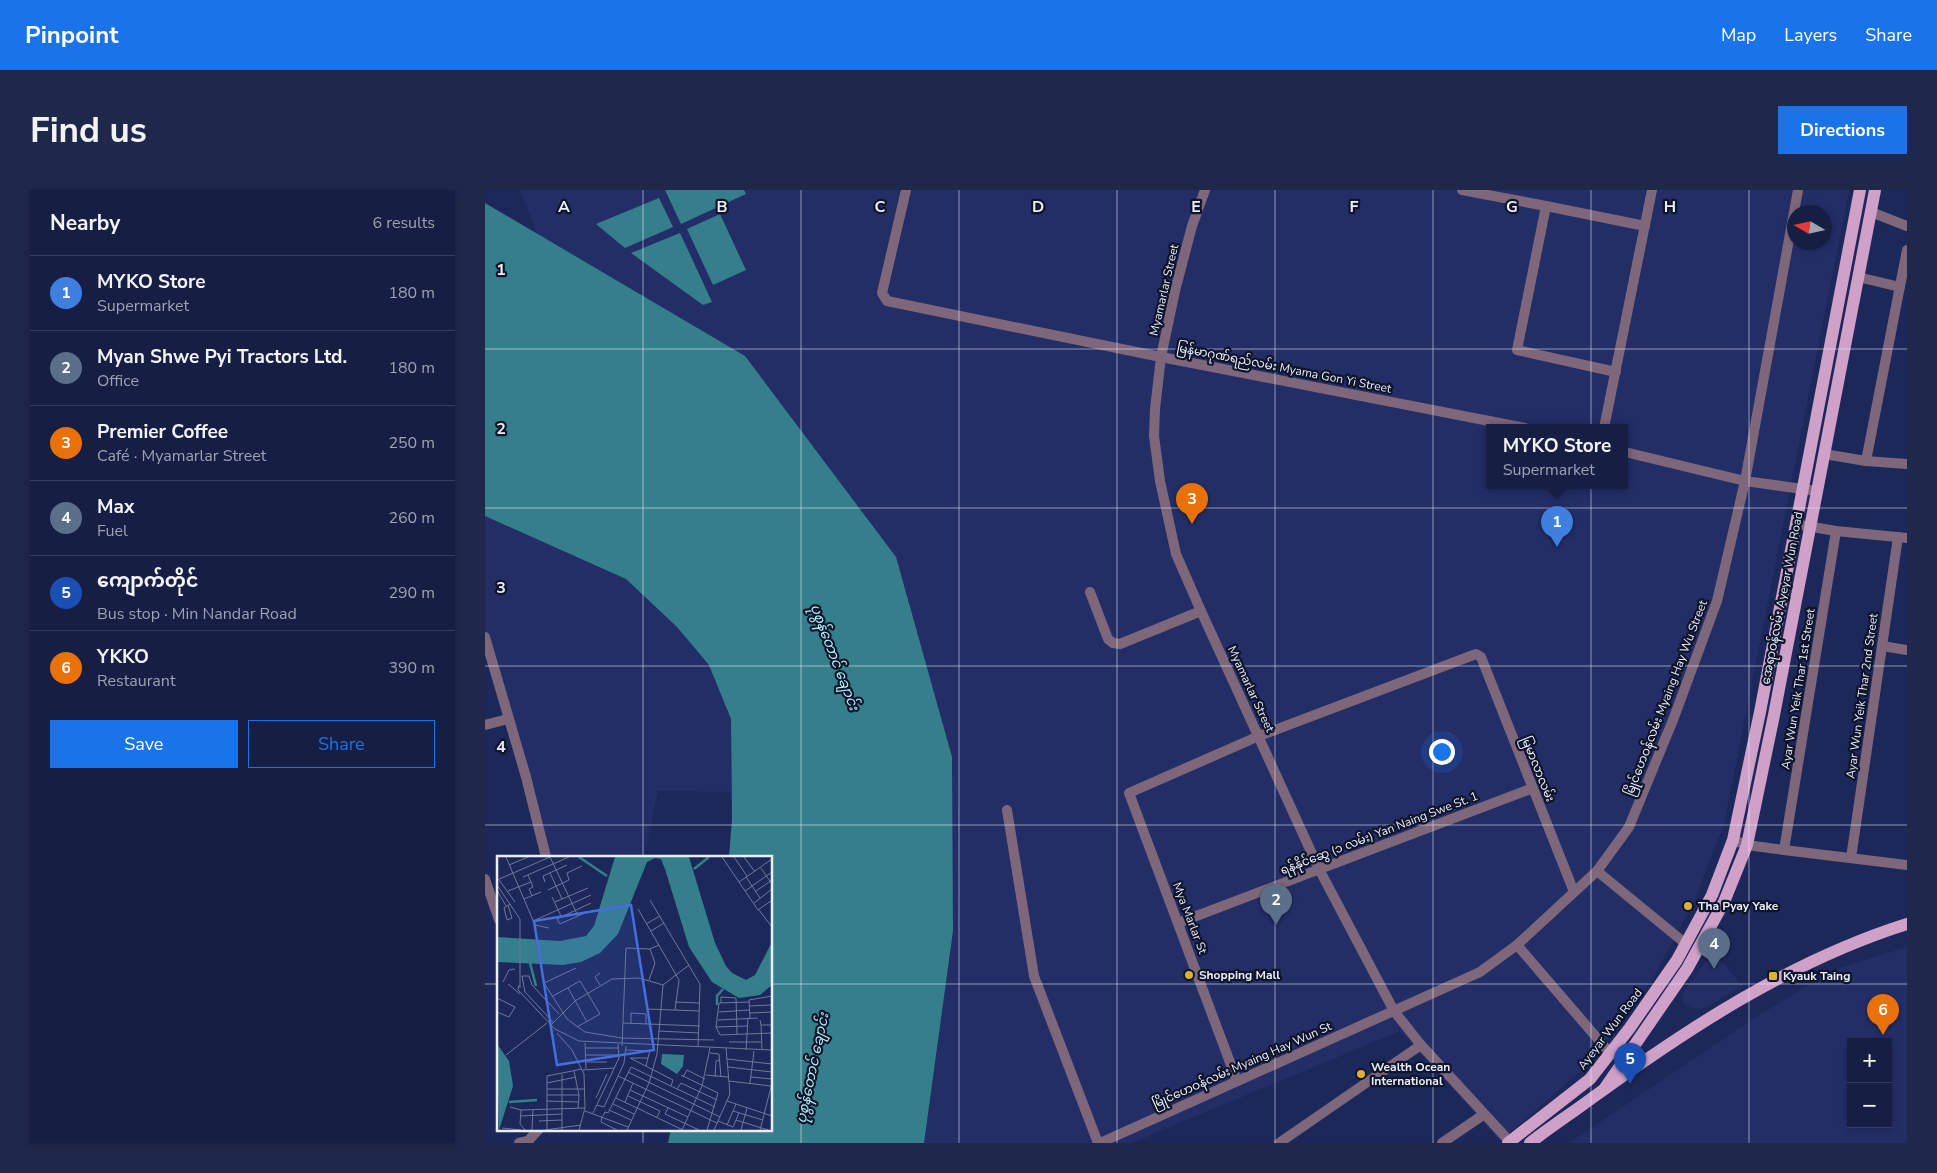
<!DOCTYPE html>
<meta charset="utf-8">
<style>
:root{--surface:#161e44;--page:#1f274b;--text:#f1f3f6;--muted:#9ea2b2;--line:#353c5d;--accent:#1a73e8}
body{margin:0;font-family:"Nunito Sans","Noto Sans Myanmar",sans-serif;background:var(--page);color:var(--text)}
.controls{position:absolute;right:15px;bottom:15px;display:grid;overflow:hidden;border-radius:0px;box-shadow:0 2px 8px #0003}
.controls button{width:45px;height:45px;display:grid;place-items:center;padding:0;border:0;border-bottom:1px solid var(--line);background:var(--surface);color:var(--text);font:25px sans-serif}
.compass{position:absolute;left:1302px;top:15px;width:45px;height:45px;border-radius:50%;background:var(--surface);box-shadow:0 2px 8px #0003;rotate:279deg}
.you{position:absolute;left:956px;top:561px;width:18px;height:18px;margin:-12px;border:4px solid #fff;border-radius:50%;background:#1a73e8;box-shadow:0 0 0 8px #1a73e833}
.badge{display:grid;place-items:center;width:32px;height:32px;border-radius:50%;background:var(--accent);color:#fff;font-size:16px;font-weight:700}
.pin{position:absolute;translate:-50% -41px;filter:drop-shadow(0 1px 2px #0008)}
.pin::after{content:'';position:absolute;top:26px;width:18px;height:15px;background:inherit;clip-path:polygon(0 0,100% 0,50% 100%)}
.popup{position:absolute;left:1001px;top:234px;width:142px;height:65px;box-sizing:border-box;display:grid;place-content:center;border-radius:0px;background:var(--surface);filter:drop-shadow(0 1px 4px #0005);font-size:16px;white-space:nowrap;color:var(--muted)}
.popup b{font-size:19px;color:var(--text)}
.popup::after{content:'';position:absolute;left:50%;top:100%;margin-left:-10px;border:10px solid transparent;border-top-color:var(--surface)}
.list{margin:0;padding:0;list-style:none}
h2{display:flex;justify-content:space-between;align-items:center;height:65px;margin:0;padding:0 20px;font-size:21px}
h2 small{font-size:16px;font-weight:400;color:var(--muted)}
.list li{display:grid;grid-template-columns:32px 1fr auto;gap:15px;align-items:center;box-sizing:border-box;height:75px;padding:0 20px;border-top:1px solid var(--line)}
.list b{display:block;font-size:19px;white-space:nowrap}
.list p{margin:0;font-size:16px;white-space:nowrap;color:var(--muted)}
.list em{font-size:16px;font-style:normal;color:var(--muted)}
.actions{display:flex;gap:10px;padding:15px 20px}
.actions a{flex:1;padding:11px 0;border:1px solid var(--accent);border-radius:0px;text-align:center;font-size:18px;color:var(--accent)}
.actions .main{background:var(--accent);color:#fff}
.map{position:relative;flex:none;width:1422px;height:953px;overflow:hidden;border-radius:0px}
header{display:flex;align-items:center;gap:30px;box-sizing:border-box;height:70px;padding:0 25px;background:var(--accent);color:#fff}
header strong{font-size:24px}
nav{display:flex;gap:28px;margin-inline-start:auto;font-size:18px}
.intro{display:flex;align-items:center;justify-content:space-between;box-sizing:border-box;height:120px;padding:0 30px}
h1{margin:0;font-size:35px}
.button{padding:12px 22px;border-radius:0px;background:var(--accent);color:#fff;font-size:18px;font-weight:700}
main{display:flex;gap:30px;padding:0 30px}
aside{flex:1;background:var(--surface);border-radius:0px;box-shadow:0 2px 8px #0003}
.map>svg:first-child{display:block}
</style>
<header>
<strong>Pinpoint</strong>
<nav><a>Map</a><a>Layers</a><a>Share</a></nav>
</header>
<div class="intro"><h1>Find us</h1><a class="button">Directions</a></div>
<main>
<aside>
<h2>Nearby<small>6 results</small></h2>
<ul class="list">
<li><span class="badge" style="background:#3f7fe0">1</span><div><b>MYKO Store</b><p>Supermarket</p></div><em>180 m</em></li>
<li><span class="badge" style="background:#5c6f8a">2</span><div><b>Myan Shwe Pyi Tractors Ltd.</b><p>Office</p></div><em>180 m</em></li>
<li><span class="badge" style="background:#e8710a">3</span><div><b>Premier Coffee</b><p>Café · Myamarlar Street</p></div><em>250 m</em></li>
<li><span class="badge" style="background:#5c6f8a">4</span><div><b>Max</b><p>Fuel</p></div><em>260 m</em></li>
<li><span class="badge" style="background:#1a4fb4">5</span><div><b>ကျောက်တိုင်</b><p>Bus stop · Min Nandar Road</p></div><em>290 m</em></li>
<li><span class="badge" style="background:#e8710a">6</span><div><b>YKKO</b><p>Restaurant</p></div><em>390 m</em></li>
</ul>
<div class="actions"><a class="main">Save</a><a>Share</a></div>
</aside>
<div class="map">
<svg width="1422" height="953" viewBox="0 0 1422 953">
<rect width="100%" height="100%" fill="#1d285a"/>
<g fill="#232e67" fill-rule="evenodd">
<path d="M 35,0 L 1364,0 L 1239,634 L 1209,712 L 1166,792 L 1099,878 L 1015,951 L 915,841 L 646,953 L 439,953 L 468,741 L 260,166 L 52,44 ZM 1310,22 L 1340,22 L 1340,52 L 1310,52 ZM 1004,238 L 1140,238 L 1140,296 L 1004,296 Z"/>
<path d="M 0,326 L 141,389 L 192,437 L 224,475 L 246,529 L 246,602 L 173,601 L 159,667 L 66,667 L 0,437 Z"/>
<path d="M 1422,757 L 1422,953 L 1084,953 L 1273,826 L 1349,780 ZM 1366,852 L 1403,852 L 1403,934 L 1366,934 Z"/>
<path d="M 1228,762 L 1258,796 L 1219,818 L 1208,819 L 1197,812 L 1199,802 Z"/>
</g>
<g fill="#357f8d">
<path d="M 180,0 L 259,0 L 261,4 L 196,34 Z"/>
<path d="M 174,8 L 188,37 L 140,58 L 111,34 Z"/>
<path d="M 0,13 L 260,166 L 411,367 L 467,567 L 468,741 L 439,953 L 183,953 L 186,939 L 286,939 L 286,667 L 244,667 L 247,629 L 246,529 L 224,475 L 192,437 L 141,389 L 0,326 Z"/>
<path d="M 235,24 L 261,80 L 228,95 L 202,39 Z"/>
<path d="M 195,43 L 227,112 L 218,115 L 146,63 Z"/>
</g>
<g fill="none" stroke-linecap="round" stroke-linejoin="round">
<g stroke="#7e677b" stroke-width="10">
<path d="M 421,0 L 397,103 L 402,111 L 676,167 L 1040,238"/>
<path d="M 720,0 L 707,36 L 690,101 L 676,167 L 670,219 L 669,246 L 675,291 L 691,364 L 716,421 L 834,679 L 909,821 L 936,855 L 1026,953"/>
<path d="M 977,0 L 1061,16"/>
<path d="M 1386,22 L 1422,36"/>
<path d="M 1373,87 L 1415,97"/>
<path d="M 1131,182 L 1032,160 L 1061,16 L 1160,36"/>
<path d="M 1119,238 L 1167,0"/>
<path d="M 1140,262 L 1260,291 L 1332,301"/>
<path d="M 1339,264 L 1381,271 L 1422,274"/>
<path d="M 1381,271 L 1422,60"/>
<path d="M 1310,334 L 1351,341 L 1422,348"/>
<path d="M 605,402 L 623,449 L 628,453 L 635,454 L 716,421"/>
<path d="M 0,447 L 41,587 L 61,667"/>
<path d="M 1397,456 L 1422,460"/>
<path d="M 0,535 L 23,529"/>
<path d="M 522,620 L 549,786 L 613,953"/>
<path d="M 1248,650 L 1262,655 L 1299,660 L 1422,675"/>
<path d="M 1299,660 L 1351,341"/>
<path d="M 1366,668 L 1413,347"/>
<path d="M 1112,681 L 1201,754"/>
<path d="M 0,689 L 14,730"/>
<path d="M 693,733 L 1048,598"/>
<path d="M 1032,755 L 1125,863"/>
<path d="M 752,891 L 644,603 L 774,546 L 991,464 L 996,467 L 1089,702"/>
<path d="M 34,953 L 43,951 L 54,939"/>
<path d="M 615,953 L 995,782 L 1032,755 L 1112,681 L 1144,637 L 1188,530 L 1232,411 L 1260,291 L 1313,0"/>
<path d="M 794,953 L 936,855"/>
<path d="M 957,953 L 998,925"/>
</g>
<g stroke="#cfa0c8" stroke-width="12">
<path d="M 1120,898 L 1202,779 L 1239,712 L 1262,655 L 1289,525 L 1390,0"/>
<path d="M 1023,953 L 1105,889 L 1144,839 L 1192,770 L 1227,705 L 1248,650 L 1275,522 L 1375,0"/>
<path d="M 1045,953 C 1064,938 1084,925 1103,911 C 1202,839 1305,771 1422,734"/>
</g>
</g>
<path fill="none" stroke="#e9eefb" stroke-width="1" stroke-opacity="0.55" d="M 158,0 L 158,667M 316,0 L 316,953M 474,0 L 474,953M 632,0 L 632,953M 790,0 L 790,953M 948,0 L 948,953M 1106,0 L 1106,953M 1264,0 L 1264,953M 0,159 L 1422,159M 0,318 L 1422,318M 0,476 L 1422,476M 0,635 L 1422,635M 0,794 L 14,794M 286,794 L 1422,794M 158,939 L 158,953"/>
<g fill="#dab333" stroke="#0e142a" stroke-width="2">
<circle cx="1203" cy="716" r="5"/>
<circle cx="704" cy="785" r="5"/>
<rect x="1283" y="781" width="10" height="10" rx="2.5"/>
<circle cx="876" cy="884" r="5"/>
</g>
<g text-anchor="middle" stroke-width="4.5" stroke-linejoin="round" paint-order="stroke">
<g font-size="12" fill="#e9eefb" stroke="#0e142a">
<text transform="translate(679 100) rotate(-77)" y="4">Myamarlar Street</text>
<text transform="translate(799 178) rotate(11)" y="4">မြန်မာဂုဏ်ရည်လမ်း Myama Gon Yi Street</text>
<text transform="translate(1297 408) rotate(-79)" y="4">အေရာဝန်လမ်း Ayeyar Wun Road</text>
<text transform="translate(766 499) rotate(65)" y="4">Myamarlar Street</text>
<text transform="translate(1313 499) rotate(-81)" y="4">Ayar Wun Yeik Thar 1st Street</text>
<text transform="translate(1377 506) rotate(-82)" y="4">Ayar Wun Yeik Thar 2nd Street</text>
<text transform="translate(1181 508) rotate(-69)" y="4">မြိုင်ဟေဝန်လမ်း Myaing Hay Wu Street</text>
<text transform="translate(1053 579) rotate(68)" y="4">မြမာလာလမ်း</text>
<text transform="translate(894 643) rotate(-21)" y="4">ရန်နိုင်ဆွေ (၁ လမ်း) Yan Naing Swe St. 1</text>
<text transform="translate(705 728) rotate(69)" y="4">Mya Marlar St</text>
<text transform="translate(1125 839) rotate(-53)" y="4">Ayeyar Wun Road</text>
<text transform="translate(757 875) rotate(-24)" y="4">မြိုင်ဟေဝန်လမ်း Myaing Hay Wun St</text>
</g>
<g font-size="12" font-weight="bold" fill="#e9eefb" stroke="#0e142a" text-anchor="start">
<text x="1213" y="720">Tha Pyay Yake</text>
<text x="714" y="789">Shopping Mall</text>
<text x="1298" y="790">Kyauk Taing</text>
<text x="886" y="881">Wealth Ocean<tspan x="886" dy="14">International</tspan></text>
</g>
<g font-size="14" font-style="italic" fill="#b3effb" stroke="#0e142a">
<text transform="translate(350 467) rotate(69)" y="5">ပုစွန်တောင် ချောင်း</text>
<text transform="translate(327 878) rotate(-78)" y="5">ပုစွန်တောင် ချောင်း</text>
</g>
</g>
<g transform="translate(12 666)">
<rect width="275" height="275" fill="#1d285a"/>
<path d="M 118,1 L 192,1 L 218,87 L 229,110 L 235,117 L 249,124 L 258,119 L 275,86 L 275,129 L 263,139 L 242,142 L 215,126 L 192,91 L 168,13 L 164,3 L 158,2 L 150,6 L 121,78 L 103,97 L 84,106 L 66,109 L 0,106 L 0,81 L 63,85 L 89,80 L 97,70 ZM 0,188 L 12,205 L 16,230 L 2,274 ZM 165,198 L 187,199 L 186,210 L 180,218 L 164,208 Z" fill="#357f8d"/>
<path fill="none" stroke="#357f8d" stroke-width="2.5" d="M 82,1 L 110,20M 197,13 L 212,1M 33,107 L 39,130M 220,149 L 220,140 L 226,133M 12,246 L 40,244"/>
<path fill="none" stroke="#6f779a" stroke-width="1" d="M 9,1 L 38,69 L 52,72M 53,1 L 81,60M 225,1 L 261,54 L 275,44M 237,1 L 250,20M 247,1 L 258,16M 12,9 L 31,1M 264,12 L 275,28M 53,17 L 65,43M 31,19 L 36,31 L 32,33 L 35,40M 26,21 L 72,1M 249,21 L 263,42M 0,24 L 53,1M 2,24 L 18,46M 48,26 L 46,20 L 70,9M 242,26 L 275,3M 0,29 L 23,63 L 23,132M 0,34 L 9,50M 51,34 L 72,24 L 70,17 L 85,10M 11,35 L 34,26M 248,35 L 275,16M 259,35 L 275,24M 55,41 L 64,60M 27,43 L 44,36M 153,44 L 203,128 L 201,191M 58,46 L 91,32M 257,47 L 275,33M 11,49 L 15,62 L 10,64 L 7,52 L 13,48M 141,53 L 182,124 L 178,154M 262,54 L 275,71M 90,56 L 63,68 L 60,63 L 94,47M 36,65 L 94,39M 149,68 L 163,60M 154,75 L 167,67M 79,112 L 47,127 L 70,163 L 88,176 L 125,182 L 217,184M 152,124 L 158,107 L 153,93M 6,126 L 12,114 L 18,113M 11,128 L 23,138M 22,129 L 21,134 L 58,173 L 82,185 L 275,194M 103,129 L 98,121 L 103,117M 71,132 L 90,166M 56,140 L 83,125 L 103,158 L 80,171M 0,142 L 18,151 L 12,161 L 0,156M 178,146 L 203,147M 252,146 L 222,147 L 219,171 L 223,179 L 275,177M 224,147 L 224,141 L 239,142 L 240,178M 252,150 L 275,149M 150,153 L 203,155M 222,156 L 252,154M 253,157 L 275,156M 253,162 L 252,144 L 275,140M 221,164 L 261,162M 263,164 L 264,169 L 275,169M 56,166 L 28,136 L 25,120 L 32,120 L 35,129 L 62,158M 126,167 L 203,170M 134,167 L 134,157 L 149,158 L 149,168M 54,169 L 78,145 L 115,123 L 142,122 L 166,129M 264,169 L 265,194M 219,171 L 250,170M 161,175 L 202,177M 60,177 L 75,194 L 87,218 L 88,252 L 82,274M 232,186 L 265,186M 88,187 L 89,213M 125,190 L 129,92 L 153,93 L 162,89M 88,192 L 121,192M 129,194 L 153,195M 249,194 L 251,162M 213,197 L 222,198 L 224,221M 9,199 L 50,167M 88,199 L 122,199M 133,202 L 176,224 L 174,230M 134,202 L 151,202M 230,203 L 275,208M 88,206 L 110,206M 149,210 L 153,194M 231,211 L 275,216M 86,214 L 117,212M 77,215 L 82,239 L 81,252M 131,216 L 223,261M 184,219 L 221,237M 209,219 L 231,221M 121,220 L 220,267M 186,221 L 190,214 L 208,223M 218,221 L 219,205 L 223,204M 254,221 L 275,223M 232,225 L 274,230M 50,227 L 79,221M 253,227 L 257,195M 50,233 L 88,233M 180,233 L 184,227 L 220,244M 133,234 L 191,261M 50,239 L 82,239M 131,240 L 163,255 L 160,261M 99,242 L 110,218M 119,242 L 186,274M 50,245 L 81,246M 230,245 L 275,260M 128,246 L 136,227M 116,248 L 137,258M 100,249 L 107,251 L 127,207 L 129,190M 13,251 L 24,254 L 88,252M 171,252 L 168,258 L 202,274M 24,254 L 23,268 L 28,274M 112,254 L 134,264M 88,255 L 131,271M 236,255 L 266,264M 96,257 L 122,202 L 121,188M 23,260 L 65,258M 105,260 L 104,266 L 120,274M 106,260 L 108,256 L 111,257 L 134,211 L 218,251M 239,264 L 271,274M 42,265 L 65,264M 221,265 L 236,271 L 242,257M 230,269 L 239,248M 5,272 L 24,274M 50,273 L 50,220 L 85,213M 35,274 L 36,253M 48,274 L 84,269M 65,274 L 65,218M 130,274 L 152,227 L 160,198 L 166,129 L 192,109M 185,274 L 205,230 L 213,192M 210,274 L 221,237M 217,274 L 233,238 L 229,192M 244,274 L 250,252M 263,274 L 275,227"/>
<path fill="#466edf" fill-opacity="0.15" stroke="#466edf" stroke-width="2.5" d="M 134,49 L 157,194 L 60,209 L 37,65 Z"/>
<rect width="275" height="275" fill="none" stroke="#e9eefb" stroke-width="2.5"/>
</g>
<g font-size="16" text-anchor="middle" font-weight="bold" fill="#e9eefb" stroke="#0e142a" stroke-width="4.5" stroke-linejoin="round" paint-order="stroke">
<text x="79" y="22">A</text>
<text x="237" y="22">B</text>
<text x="395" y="22">C</text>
<text x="553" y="22">D</text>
<text x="711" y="22">E</text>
<text x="869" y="22">F</text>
<text x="1027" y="22">G</text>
<text x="1185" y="22">H</text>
<text x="16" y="85">1</text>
<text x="16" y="244">2</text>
<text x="16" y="403">3</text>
<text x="16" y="562">4</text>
</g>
</svg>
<div class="controls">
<button>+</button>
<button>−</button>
</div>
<svg class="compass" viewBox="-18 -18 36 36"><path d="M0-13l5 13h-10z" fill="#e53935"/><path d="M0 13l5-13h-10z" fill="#9ea2b2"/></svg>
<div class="you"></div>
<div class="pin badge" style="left:1072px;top:357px;background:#3f7fe0">1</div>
<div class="popup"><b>MYKO Store</b>Supermarket</div>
<div class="pin badge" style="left:791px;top:735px;background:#5c6f8a">2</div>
<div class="pin badge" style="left:707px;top:334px;background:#e8710a">3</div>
<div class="pin badge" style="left:1229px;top:779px;background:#5c6f8a">4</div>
<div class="pin badge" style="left:1145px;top:894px;background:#1a4fb4">5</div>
<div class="pin badge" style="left:1398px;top:845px;background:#e8710a">6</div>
</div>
</main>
